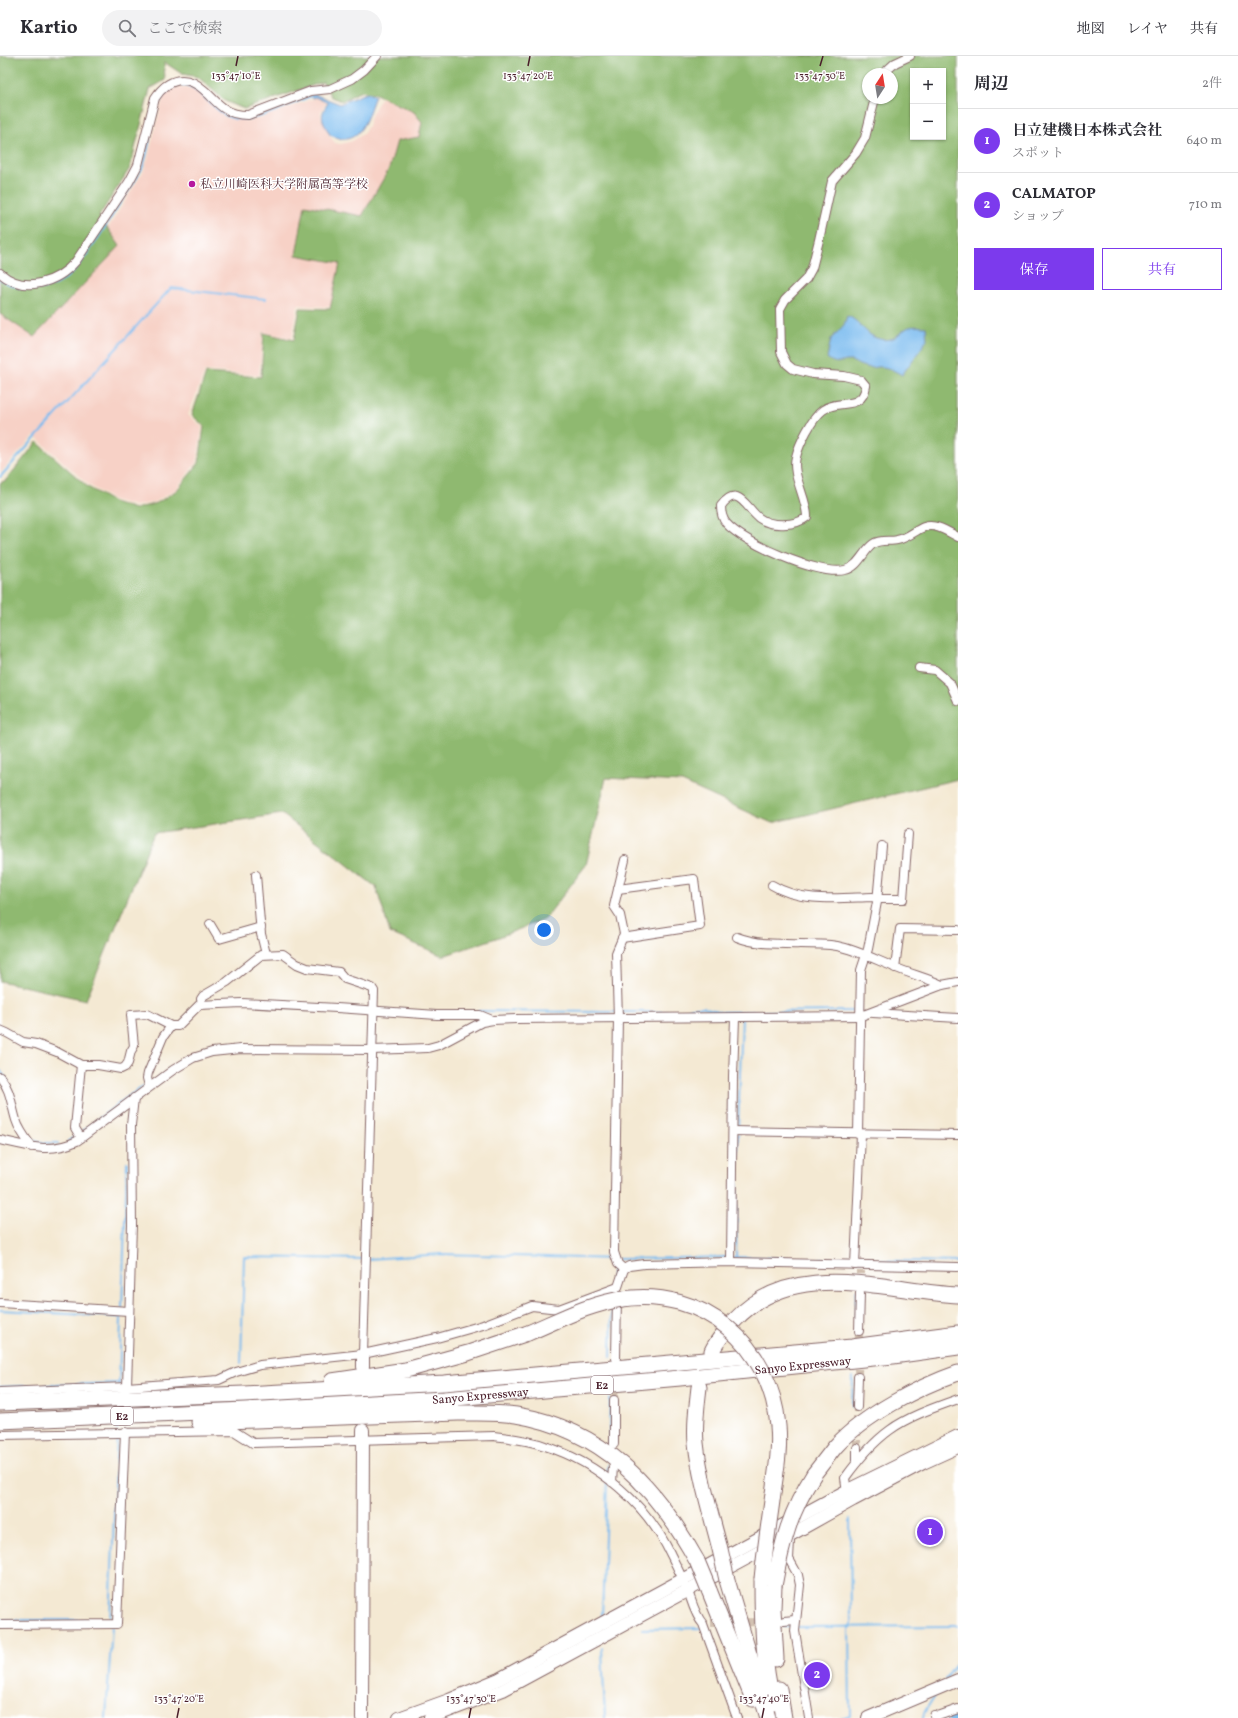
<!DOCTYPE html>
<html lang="ja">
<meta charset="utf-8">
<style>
:root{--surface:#fff;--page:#f2f2f3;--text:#2b2b33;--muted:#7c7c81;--line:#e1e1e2;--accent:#7c3aed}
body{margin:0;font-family:Vollkorn,"Noto Serif JP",serif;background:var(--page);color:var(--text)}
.controls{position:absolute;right:12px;top:12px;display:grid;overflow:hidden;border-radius:0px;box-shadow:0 1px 3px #0004}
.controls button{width:36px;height:36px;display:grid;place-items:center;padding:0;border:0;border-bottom:1px solid var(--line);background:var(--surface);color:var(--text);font:20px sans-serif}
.compass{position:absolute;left:862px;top:12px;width:36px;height:36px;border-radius:50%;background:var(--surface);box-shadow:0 1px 3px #0004;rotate:12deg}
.you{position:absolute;left:544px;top:874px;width:14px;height:14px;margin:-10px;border:3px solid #fff;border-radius:50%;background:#1a73e8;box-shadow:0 0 0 6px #1a73e833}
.badge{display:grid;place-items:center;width:26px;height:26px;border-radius:50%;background:var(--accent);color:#fff;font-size:13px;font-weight:700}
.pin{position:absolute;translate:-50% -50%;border:2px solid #fff;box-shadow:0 1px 4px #0006}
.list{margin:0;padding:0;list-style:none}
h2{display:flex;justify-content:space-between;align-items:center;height:52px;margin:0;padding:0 16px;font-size:17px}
h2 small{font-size:13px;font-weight:400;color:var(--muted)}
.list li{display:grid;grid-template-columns:26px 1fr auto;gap:12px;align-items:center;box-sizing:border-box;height:64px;padding:0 16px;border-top:1px solid var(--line)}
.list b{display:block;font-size:15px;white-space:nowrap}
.list p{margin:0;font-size:13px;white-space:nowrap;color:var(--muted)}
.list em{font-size:13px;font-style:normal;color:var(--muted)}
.actions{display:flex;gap:8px;padding:12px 16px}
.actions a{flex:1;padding:9px 0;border:1px solid var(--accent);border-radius:0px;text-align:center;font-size:14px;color:var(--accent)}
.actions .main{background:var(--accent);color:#fff}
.icon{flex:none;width:22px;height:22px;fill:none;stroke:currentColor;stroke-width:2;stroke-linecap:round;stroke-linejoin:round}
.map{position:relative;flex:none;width:958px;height:1662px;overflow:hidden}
header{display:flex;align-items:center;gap:24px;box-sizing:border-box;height:56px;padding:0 20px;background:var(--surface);border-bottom:1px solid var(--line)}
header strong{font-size:19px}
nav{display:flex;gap:22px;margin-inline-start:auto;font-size:14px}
.search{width:280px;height:36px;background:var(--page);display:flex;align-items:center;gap:10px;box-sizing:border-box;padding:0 14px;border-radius:22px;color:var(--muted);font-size:15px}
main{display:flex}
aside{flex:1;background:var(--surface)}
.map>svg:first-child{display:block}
</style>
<header>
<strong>Kartio</strong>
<div class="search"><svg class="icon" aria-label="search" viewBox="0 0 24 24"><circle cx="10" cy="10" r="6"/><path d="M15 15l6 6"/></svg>ここで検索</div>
<nav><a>地図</a><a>レイヤ</a><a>共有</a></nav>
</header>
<main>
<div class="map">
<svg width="958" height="1662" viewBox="0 0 958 1662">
<rect width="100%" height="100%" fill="#fff"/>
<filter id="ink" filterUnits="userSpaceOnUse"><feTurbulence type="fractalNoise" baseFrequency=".025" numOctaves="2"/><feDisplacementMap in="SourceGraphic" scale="8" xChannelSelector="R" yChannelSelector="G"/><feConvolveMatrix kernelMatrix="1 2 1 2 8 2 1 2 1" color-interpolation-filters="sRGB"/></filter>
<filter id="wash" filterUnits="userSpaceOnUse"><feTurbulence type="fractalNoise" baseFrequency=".012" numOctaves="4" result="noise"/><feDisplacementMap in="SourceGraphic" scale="16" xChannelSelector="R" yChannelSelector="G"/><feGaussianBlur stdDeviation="0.9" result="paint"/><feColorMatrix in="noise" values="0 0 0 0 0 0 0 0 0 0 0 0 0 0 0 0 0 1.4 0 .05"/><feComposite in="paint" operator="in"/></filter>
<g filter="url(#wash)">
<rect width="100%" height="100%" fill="#f4e9d3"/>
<path fill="#f7d1c6" d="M 181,31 L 196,35 L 225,61 L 247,65 L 261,62 L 315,42 L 326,47 L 321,55 L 321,62 L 329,79 L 335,87 L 341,88 L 352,85 L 363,78 L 368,70 L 372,57 L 381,42 L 392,34 L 434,61 L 347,247 L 327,251 L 298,249 L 292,282 L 263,276 L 259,319 L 205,315 L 188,359 L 202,371 L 197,406 L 176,433 L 155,446 L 135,450 L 113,444 L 89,429 L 34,380 L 0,417 L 0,224 L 88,200 L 110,169 L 143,116 L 148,102 L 163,42 L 168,36 L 174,32 Z"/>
<path fill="#8fb970" stroke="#6c6c4e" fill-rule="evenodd" d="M 0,0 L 958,0 L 958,723 L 772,767 L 682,726 L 606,722 L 586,809 L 545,863 L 499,881 L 443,900 L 390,877 L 376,831 L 282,758 L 154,777 L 86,944 L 0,925 L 0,427 L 6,424 L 37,386 L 88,431 L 113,446 L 135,453 L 157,447 L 177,434 L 199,407 L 204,370 L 192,359 L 206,317 L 261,321 L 264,277 L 294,284 L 300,252 L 330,253 L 340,207 L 296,199 L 305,149 L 362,160 L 389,113 L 397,85 L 419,81 L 422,66 L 414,56 L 376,38 L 361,35 L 342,45 L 331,41 L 323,26 L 244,53 L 225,45 L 198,21 L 182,18 L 164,6 L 165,24 L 150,33 L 130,112 L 99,160 L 120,190 L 34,281 L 0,258 ZM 913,15 L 943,15 L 943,81 L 913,81 ZM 868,18 L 892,18 L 892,42 L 868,42 Z"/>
<g fill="#7abbef" stroke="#626d8d">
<path d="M 368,37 L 375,40 C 369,54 364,81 346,83 C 341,84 335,81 330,79 C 323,65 318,61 328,47 L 315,41 L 312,42 L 311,39 L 314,38 L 340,48 L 363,38 Z"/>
<path d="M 847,260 C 858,262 866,281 880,283 C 895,286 897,278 907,272 C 913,269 920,271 926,271 L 927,284 L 902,319 C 895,315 886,310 878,311 C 872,312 868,312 862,310 C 858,309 855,306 851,305 C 841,304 838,311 827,302 L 831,283 L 844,269 Z"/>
</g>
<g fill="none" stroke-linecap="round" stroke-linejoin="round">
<g stroke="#7abbef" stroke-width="2">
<path d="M 0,223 C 17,235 45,237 63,224 C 83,210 108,166 122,144 C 129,133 138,122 143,110 C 152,88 150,46 171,32 C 192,17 212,55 229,61 C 252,70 291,48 313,39"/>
<path d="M 0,421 L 171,232 L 266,243"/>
<path d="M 478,955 L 616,956"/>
<path d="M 620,956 L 681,956 L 693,951 L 703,951 L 721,956 L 857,955"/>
<path d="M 0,1014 L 8,1026"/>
<path d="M 133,1038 L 143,1030"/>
<path d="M 738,1074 L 742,962"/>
<path d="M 81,1076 L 133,1037"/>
<path d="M 29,1082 L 44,1087 L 58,1087"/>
<path d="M 68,1085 L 76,1080"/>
<path d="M 733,1201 L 853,1204"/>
<path d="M 736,1201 L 738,1078"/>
<path d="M 368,1203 L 443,1198 L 615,1203"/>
<path d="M 619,1203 L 729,1201"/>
<path d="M 857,1204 L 958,1206"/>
<path d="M 856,1219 L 856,1215"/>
<path d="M 612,1228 L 613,1203"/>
<path d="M 122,1252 L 127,1106"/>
<path d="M 0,1254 L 121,1261 L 119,1329"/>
<path d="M 855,1274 L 856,1234"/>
<path d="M 611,1301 L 612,1252"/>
<path d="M 241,1308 L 244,1201 L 363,1203"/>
<path d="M 0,1331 L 119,1327"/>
<path d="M 852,1350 L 853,1321"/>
<path d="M 117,1374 L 117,1365"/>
<path d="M 609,1386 L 610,1343"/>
<path d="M 851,1403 L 852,1393"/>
<path d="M 607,1420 L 608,1409"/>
<path d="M 850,1463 L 851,1569"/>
<path d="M 602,1561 L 607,1426"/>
<path d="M 0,1564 L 110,1564"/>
<path d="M 110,1566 L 117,1379"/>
<path d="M 784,1571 L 793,1571"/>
<path d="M 797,1571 L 958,1570"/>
<path d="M 642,1573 L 701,1572"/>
<path d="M 602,1592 L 605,1662"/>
<path d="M 945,1624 L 958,1605"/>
<path d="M 106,1662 L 112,1570"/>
<path d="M 842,1662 L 850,1659 L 849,1570"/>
<path d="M 923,1662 L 924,1657 L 935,1639"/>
</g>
<path stroke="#7abbef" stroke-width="13" d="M 954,1662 L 958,1661"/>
</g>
</g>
<g filter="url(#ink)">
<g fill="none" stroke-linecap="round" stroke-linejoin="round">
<g stroke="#d2c1b1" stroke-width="8" stroke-dasharray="8 4" stroke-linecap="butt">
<path d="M 861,1230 L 861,1215"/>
<path d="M 858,1321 L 859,1275"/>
<path d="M 614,1344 L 616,1308"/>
<path d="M 857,1392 L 857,1351"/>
<path d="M 711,1567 L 765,1566"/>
</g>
<g stroke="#866666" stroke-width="10">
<g id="street">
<path d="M 883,18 L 895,7 L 910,0"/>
<path d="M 875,42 L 865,82 L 856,97 L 832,125 L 819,184 L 812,212 L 806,223 L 785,244 L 780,253 L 781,296 L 787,308 L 793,313 L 813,318 L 844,320 L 861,324 L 866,330 C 862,356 839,342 823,354 C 812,362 799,388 796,401 C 791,419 807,442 807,461 C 796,470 771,471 759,462 C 746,452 738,427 721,450 C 721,456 722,462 726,467 C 743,487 819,520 845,514 C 859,511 863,495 873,488 C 880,483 890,486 897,484 C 908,482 914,475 924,471 C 936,467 948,476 958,481"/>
<path d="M 0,217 C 24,238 57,227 76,205 L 129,126 L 138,109 L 155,42 C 168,22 186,18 204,34 C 211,40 217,48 225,53 C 232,58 240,59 248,59 L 311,35 L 330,33 L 352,23 L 364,14 L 377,0"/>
<path d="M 919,612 L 935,614 L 950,627 L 958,645"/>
<path d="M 256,819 L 261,878 L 266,898"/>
<path d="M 772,829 C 801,847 839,842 872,841 L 881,843 L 903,843 L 908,778"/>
<path d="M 618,833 L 694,823 L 700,870 L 622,882"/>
<path d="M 210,868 L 219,883 L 261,871"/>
<path d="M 737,881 C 767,893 805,885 837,890 C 857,894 874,903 894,911 C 910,918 927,922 942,929"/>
<path d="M 895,912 L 900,873 L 958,874"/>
<path d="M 202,948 L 201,943 L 203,940 L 227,926 L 261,899 L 283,898 L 297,908 L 307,912 L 339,916 L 345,923 L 372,932 L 374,935 L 363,1298"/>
<path d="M 873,957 L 958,962"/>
<path d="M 0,974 L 7,977 L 23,986 L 36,988 L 57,996 L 81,1009 L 98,1009 L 121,1013 L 125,1011 L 128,1007 L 131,995 L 134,990 L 131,959 L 147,958 L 171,970"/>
<path d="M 0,1021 C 11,1034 11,1048 16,1064 C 19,1074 26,1083 32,1091"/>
<path d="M 149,1030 L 147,1022 L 148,1017 L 163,981 L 171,970 L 178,970 L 199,949 L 242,947 L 337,952 L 437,959 L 480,959 L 492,964"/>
<path d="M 733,1075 L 958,1079"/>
<path d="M 858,1078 L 861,914 L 868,893 L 877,846 L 882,790"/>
<path d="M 81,1082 L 75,1072 L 81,1009"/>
<path d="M 0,1084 C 27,1090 50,1098 77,1085 L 173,1014 L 193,1002 L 212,996 L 241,993 L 372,994 L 428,992 L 439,989 L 482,966 L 493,964 L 516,963 L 861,960 L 942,929 L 958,926"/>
<path d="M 731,1206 L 733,1020 L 735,962"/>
<path d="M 855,1209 L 861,1078"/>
<path d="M 624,1213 L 618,1208 L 614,1196 L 618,962 L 616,897 L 624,878 L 620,859 L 614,850 L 625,804"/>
<path d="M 0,1247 L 129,1255"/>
<path d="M 859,1275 L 860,1237"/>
<path d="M 616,1302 L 617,1241"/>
<path d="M 127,1331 L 132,1169 L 131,1069 L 134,1042"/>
<path d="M 0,1336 L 127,1331 L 219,1324 L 236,1316 L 260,1309 L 363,1298 L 437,1282 L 483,1269 L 532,1250 L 559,1253 L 618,1231 L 624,1213 L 629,1210 L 644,1208 L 731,1206 L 958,1211"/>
<path d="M 857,1351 L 858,1321"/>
<path d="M 0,1379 L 234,1375 L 253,1387 L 494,1380 C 511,1382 529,1384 545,1390 C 599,1407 647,1448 671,1499 C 677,1511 683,1523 688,1535 C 692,1546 695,1559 703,1568 L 737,1662"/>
<path d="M 614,1388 L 614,1344"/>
<path d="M 857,1392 L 857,1406"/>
<path d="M 612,1426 L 613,1411"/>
<path d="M 850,1438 L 846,1429 L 845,1422 C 858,1404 872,1387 890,1374 C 909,1360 936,1351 958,1343"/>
<path d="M 790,1485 L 789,1503 L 798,1519 L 800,1529 L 795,1575 L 809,1662"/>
<path d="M 784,1565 L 795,1564"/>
<path d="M 0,1569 L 117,1568 L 125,1376"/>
<path d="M 934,1659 L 938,1660 L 958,1653"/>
</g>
</g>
<g stroke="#866666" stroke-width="14">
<g id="secondary">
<path d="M 363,1311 L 363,1298"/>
<path d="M 362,1662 L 363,1374"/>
<path d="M 399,1662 L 449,1644 L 499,1623 L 848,1434 L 958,1380"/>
<path d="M 430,1662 L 503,1634 L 792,1478 L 853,1444 L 923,1407 L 958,1391"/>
<path d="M 868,1662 L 958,1624"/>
</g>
</g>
<g stroke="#866666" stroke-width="17">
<g id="highway">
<path d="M 712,1295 C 717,1284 727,1273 735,1264 C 794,1201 885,1235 958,1239"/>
<path d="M 332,1325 L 406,1314 L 468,1297 L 528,1277"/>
<path d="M 699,1331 C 697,1350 694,1368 696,1387 C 700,1423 711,1458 720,1493"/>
<path d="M 0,1347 L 244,1338 L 444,1327 L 852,1291 L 958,1277"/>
<path id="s1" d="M 0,1365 L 245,1354 L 444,1343 L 680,1322 L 893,1300 L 958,1291"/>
<path d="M 199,1366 L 458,1357 C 477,1357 497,1356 516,1359 C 603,1373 656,1431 697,1505"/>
<path d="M 814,1418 C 821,1409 828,1400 835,1391 C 864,1359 918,1331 958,1317"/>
<path d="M 762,1523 C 762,1565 763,1607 773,1647"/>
<path d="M 727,1524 L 768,1662"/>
<path d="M 774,1530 L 773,1553 L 776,1603"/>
<path d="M 709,1534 L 753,1643"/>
<path d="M 779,1633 L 784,1662"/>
</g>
</g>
<use href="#street" stroke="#fff" stroke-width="8"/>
<use href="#secondary" stroke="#fff" stroke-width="12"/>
<use href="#highway" stroke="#fff" stroke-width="15"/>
<g stroke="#866666" stroke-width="17" stroke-linecap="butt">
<g id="highway-bridge">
<path d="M 528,1277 C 559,1264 589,1248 622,1243 C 703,1231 771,1289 778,1370 C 780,1390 777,1410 774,1430 C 770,1461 765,1492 762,1523"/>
<path d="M 720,1493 L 727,1524"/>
<path d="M 697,1505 L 709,1534"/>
<path d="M 774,1530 C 782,1486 790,1456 814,1418"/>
</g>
</g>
<use href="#highway-bridge" stroke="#fff" stroke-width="15"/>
</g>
</g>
<path fill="none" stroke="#4a1f2b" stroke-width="1.5" d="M 236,10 L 238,0M 528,10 L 530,0M 820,10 L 823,0M 177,1662 L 179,1652M 469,1662 L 471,1652M 762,1662 L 764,1652"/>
<circle fill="#b5179e" stroke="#fff" stroke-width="1.5" cx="192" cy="128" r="4"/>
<g text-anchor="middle" stroke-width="3" stroke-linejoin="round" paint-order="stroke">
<g fill="#fff" stroke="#80626b" stroke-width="1">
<rect x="591" y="1320" width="22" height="18" rx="3"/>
<rect x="111" y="1351" width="22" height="18" rx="3"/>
</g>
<g font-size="11" font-weight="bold" fill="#4a1f2b">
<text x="602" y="1333">E2</text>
<text x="122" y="1364">E2</text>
</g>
<g font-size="12" fill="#4a1f2b" stroke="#fff" text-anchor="start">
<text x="200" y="132">私立川崎医科大学附属高等学校</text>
</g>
<g font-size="12" fill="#4a1f2b" stroke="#fff">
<text dy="4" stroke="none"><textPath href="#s1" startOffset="805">Sanyo Expressway</textPath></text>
<text dy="4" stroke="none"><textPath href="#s1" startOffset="481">Sanyo Expressway</textPath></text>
</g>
</g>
<g font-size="10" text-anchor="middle" fill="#4a1f2b" stroke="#fff" stroke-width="3" stroke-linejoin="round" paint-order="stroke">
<text x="236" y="23">133°47'10"E</text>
<text x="528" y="23">133°47'20"E</text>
<text x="820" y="23">133°47'30"E</text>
<text x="179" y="1646">133°47'20"E</text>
<text x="471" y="1646">133°47'30"E</text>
<text x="764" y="1646">133°47'40"E</text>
</g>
</svg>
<div class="controls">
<button>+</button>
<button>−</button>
</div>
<svg class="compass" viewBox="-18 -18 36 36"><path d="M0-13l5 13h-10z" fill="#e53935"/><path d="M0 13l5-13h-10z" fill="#7c7c81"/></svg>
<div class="you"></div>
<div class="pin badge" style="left:930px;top:1476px">1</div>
<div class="pin badge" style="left:817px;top:1619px">2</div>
</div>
<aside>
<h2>周辺<small>2件</small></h2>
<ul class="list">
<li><span class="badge">1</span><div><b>日立建機日本株式会社</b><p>スポット</p></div><em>640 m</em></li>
<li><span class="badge">2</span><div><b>CALMATOP</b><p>ショップ</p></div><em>710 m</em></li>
</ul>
<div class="actions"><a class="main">保存</a><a>共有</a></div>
</aside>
</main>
